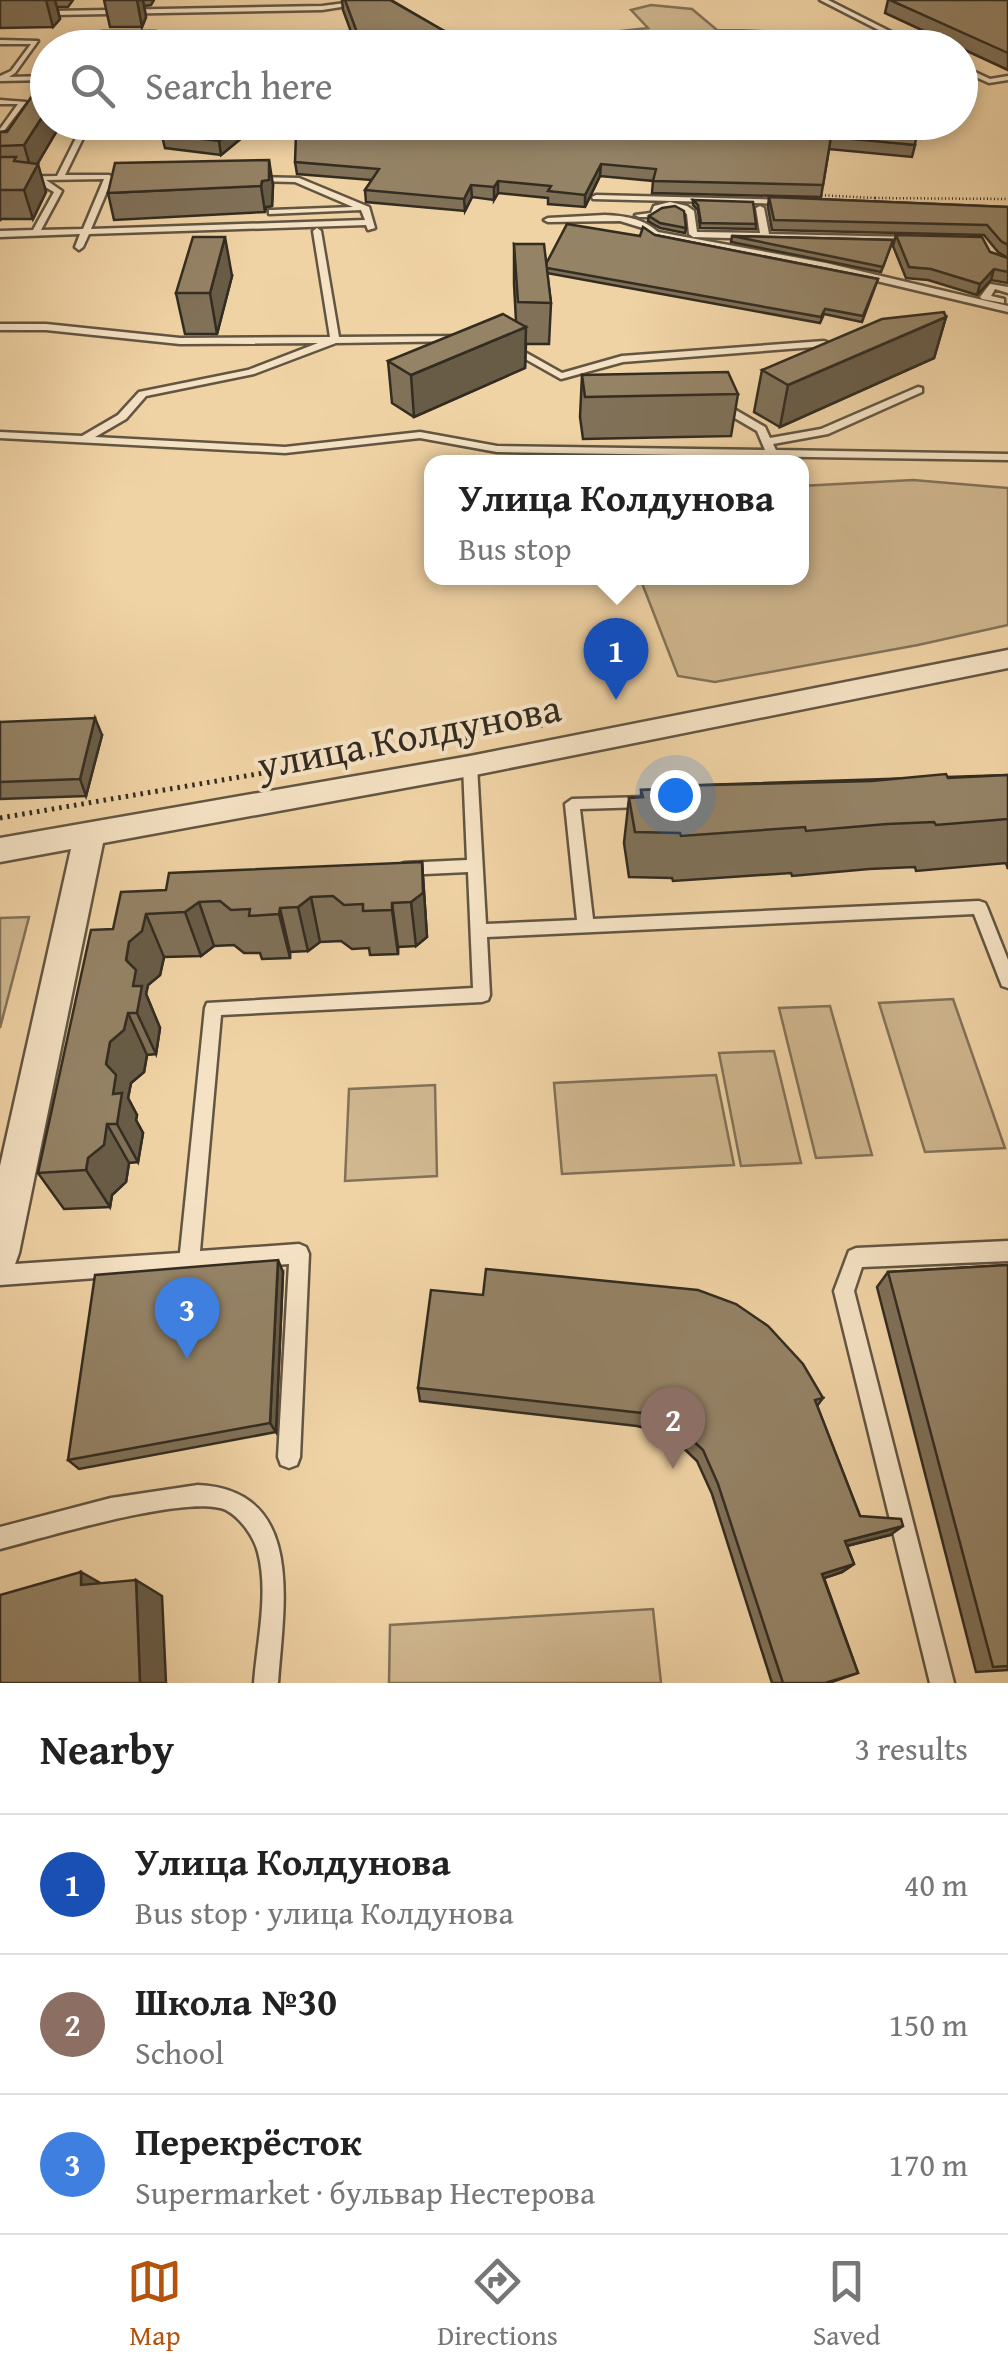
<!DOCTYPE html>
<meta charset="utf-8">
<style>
:root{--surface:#fff;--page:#f2f2f2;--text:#222;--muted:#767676;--line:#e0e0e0;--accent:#b45309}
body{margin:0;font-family:"Gentium Book Plus",serif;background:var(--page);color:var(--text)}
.you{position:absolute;left:675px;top:795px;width:35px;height:35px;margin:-25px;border:8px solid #fff;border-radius:50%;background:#1a73e8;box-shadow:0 0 0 15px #1a73e833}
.badge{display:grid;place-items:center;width:65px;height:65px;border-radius:50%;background:var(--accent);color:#fff;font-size:32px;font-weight:700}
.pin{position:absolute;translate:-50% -82px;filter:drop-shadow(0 2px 5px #0008)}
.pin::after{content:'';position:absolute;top:52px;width:35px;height:30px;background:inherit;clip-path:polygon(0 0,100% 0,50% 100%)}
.popup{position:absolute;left:424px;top:455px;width:385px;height:130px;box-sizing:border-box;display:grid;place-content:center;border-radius:20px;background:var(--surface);filter:drop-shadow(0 2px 8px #0005);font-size:32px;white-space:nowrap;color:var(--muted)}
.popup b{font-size:38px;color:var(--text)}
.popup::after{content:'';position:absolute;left:50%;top:100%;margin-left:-20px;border:20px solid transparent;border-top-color:var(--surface)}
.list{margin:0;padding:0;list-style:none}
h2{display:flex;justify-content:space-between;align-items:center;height:130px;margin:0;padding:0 40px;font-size:42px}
h2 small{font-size:32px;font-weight:400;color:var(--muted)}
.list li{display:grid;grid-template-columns:65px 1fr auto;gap:30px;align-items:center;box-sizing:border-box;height:140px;padding:0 40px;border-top:2px solid var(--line)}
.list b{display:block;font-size:38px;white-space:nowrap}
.list p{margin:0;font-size:32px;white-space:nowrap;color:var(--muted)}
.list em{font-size:32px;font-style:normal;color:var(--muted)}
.icon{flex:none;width:55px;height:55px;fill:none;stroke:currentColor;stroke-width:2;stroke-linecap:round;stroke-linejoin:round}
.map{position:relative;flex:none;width:1008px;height:1683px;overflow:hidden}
.search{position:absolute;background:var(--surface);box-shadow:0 5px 15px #0003;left:30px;right:30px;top:30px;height:110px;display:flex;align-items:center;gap:25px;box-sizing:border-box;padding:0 35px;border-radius:55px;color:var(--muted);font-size:38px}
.sheet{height:550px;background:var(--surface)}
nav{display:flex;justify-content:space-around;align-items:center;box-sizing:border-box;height:140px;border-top:2px solid var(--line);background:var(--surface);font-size:28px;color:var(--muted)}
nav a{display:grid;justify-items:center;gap:5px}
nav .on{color:var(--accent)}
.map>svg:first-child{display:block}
</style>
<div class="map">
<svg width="1008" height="1683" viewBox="0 0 1008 1683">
<rect width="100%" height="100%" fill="#f0d3a5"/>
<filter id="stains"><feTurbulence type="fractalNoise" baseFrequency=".002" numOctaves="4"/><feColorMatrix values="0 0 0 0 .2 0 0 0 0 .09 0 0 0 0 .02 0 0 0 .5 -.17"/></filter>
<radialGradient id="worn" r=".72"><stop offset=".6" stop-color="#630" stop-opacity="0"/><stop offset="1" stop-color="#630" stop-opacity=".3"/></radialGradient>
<g fill="#d0b78f" stroke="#827258" stroke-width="2.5">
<path d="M 651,5 L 692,9 L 717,30 C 755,30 794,30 828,47 L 558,45 L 557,38 L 648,28 L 631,10 Z"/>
<path d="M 913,480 L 1008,488 L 1008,625 L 918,645 L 715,682 L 678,676 L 640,578 L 801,578 L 801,486 Z"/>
<path d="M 29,917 L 0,1028 L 0,918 Z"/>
<path d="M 953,999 L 1005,1148 L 925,1152 L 879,1003 Z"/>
<path d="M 830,1006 L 872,1155 L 816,1158 L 779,1008 Z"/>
<path d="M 774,1051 L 801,1163 L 741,1166 L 719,1053 Z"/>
<path d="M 716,1075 L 734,1165 L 562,1174 L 554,1083 Z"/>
<path d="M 435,1085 L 437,1176 L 345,1181 L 349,1089 Z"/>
<path d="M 653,1609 L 661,1683 L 389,1683 L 390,1625 Z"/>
</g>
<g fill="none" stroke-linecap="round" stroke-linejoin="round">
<g stroke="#625642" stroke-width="5">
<g id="lane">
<path d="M 369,0 L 385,0 L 322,10 L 0,16 L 0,12 L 322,6 Z"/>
<path d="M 820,0 L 828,0 L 923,48 L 914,48 Z"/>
<path d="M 102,32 L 156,32 L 159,34 L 151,48 L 145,48 L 152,36 L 100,35 Z"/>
<path d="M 0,40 L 38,41 L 15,73 L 9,77 L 48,76 L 48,80 L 0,81 L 0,76 L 11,71 L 31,44 L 0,44 Z"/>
<path d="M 960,65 L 990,79 L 1008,76 L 1008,80 L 989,83 L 960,70 Z"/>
<path d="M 0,100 L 26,102 L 0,136 L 0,129 L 18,104 L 0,104 Z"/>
<path d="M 84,122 L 91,122 L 65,175 L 109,175 L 113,177 L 91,229 L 365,220 L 361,210 L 269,214 L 269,210 L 272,210 L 353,207 L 295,182 L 250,181 L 249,179 L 253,177 L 299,178 L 369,207 L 375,228 L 368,230 L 366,225 L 89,234 L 83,247 L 79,250 L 75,247 L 80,234 L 0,237 L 0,231 L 33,230 L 54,192 L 35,181 L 0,181 L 0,177 L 57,176 ZM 104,179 L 83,229 L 41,230 L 62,191 L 46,180 Z"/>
<path d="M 596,195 L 789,200 L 793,202 L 789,204 L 593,199 L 592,197 Z"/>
<path d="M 670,202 L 687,206 L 694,211 L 697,232 L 760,233 L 756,208 L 760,206 L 764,208 L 769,234 L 914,237 L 918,240 L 914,243 L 693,237 L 689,234 L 687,214 L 675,207 L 660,210 L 654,217 L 639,217 L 635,215 L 651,213 L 654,206 Z"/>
<path d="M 605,215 C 625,216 642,218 658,232 L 826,263 L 1008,306 L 1008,312 L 826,269 L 655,237 L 643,228 L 620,221 L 548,222 L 544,220 L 548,218 Z"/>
<path d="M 317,228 L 321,231 L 339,337 L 464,336 L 467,337 L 467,341 L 336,343 L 254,374 L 146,396 L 126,419 L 95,437 L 285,447 L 420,432 L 497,446 L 765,450 L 757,431 L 714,406 L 714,402 L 722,402 L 765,427 L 770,438 L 821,429 L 918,387 L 922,388 L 922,392 L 828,434 L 773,444 L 776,450 L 1008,454 L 1008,460 L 497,452 L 420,438 L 285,453 L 0,438 L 0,432 L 82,436 L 118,415 L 139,392 L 248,370 L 318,343 L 180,344 L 46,330 L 0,330 L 0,324 L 46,324 L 180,338 L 330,337 L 313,231 Z"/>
<path d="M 990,284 L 1008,287 L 1008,293 L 995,289 L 991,296 L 1004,299 L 1004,303 L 982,299 L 980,297 Z"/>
<path d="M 824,341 L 827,342 L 827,346 L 623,362 L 561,379 L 506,348 L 514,346 L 562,373 L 622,356 Z"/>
<path d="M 470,761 L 477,766 L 486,924 L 577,920 L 565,804 L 572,799 L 645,797 L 652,802 L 645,807 L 580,809 L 593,919 L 979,901 L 985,903 L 987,907 L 1008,960 L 1008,988 L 1002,986 L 1000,981 L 974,914 L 487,937 L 490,995 L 488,1000 L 482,1002 L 221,1015 L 200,1251 L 299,1244 L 306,1247 L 309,1254 L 300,1457 L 297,1465 L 289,1468 L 281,1465 L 278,1457 L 289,1264 L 0,1285 L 0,1265 L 180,1253 L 205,1008 L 207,1003 L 473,988 L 468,872 L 404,875 L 399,873 L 396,869 L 399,865 L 404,863 L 467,860 L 463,766 Z"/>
<path d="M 1008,1241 L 1008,1261 L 862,1267 L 854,1291 L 954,1683 L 930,1683 L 834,1291 L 849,1251 L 856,1248 Z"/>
<path d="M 198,1485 C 307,1490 283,1608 278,1683 L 254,1683 C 257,1642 269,1593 258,1552 C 254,1537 241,1518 226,1510 C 190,1493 43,1538 0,1549 L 0,1527 L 111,1498 Z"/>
</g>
</g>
<g stroke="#625642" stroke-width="5">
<path id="street" d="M 1008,650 L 1008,668 L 470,776 L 103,843 L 19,1253 L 14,1267 L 0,1272 L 0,1166 L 71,849 L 0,862 L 0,838 L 470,756 Z"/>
</g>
<g stroke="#332c21" stroke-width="2.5" stroke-dasharray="1 2.5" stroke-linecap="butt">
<path d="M 818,195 L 875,198 L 877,204"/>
<path d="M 875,198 L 1008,199"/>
</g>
<path stroke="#332c21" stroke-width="5" stroke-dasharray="2.5 5" stroke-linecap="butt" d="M 0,818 L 544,725"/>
<use href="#lane" fill="#f5e2c4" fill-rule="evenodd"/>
<use href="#street" fill="#f5e2c4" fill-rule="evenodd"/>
</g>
<g fill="#807158" stroke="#332c21" stroke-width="2.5">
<path d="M 0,0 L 73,0 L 68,7 L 57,7 L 60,19 L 53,27 L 0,28 Z"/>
<path d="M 104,0 L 154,0 L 151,5 L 144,6 L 146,17 L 142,27 L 110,27 Z"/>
<path d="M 342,0 L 391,0 L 444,31 L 445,48 L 357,48 L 343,10 Z"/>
<path d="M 888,0 L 1008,0 L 1008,70 L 885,13 Z"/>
<path d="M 62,122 L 37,164 L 46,192 L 33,219 L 1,219 L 0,221 L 0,132 Z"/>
<path d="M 116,122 L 248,122 L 249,132 L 221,155 L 165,148 L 162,136 L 116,137 L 114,127 Z"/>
<path d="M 711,122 L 915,145 L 912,157 L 829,149 L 821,197 L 652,193 L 653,181 L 600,176 L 585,207 L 548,204 L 548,198 L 498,193 L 494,200 L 472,197 L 465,211 L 366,202 L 365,190 L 372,180 L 297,174 L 295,162 L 313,135 L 463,137 L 709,127 Z"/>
<path d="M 273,185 L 272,206 L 266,207 L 265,212 L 114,220 L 108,193 Z"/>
<path d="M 769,197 L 1008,207 L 1008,258 L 998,252 L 984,235 L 772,230 L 768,207 Z"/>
<path d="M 693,200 L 756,224 L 756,229 L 700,228 L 698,210 L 693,205 Z"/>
<path d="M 649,216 L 686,228 L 685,233 L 660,228 L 648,221 Z"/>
<path d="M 655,235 L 878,279 L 862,322 L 824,314 L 820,323 L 547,273 L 551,303 L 549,344 L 526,344 L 525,368 L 414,417 L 392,403 L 388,361 L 516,321 L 514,284 L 514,244 L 546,264 L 640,236 Z"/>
<path d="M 896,235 L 990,252 L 1008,258 L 1008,283 L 991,280 L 977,295 L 928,280 L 906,278 L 893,246 Z"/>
<path d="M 732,236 L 893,240 L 881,272 L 731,242 Z"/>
<path d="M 232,276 L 217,334 L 185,334 L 176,293 Z"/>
<path d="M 946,317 L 934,358 L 780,427 L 754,412 L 762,370 Z"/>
<path d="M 582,375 L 738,394 L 731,436 L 583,439 L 580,417 Z"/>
<path d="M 0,722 L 102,735 L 86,796 L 0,799 Z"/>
<path d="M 1008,775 L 1008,869 L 1006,863 L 916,871 L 915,867 L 869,869 L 792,876 L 791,873 L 673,881 L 672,878 L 629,877 L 624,843 L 629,798 L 641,797 L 641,790 L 670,789 L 670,786 Z"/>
<path d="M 422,862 L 427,937 L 416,946 L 398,947 L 398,954 L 370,955 L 369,948 L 352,949 L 341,941 L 320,942 L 308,951 L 290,952 L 290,958 L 262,959 L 260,953 L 244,953 L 234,945 L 214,946 L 201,956 L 164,957 L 160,975 L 148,985 L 146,994 L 160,1028 L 156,1054 L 147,1055 L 144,1072 L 131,1083 L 128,1098 L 137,1115 L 136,1120 L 143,1133 L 138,1162 L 129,1163 L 126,1182 L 112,1195 L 110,1207 L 64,1209 L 38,1173 L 113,929 L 166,890 Z"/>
<path d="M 1008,1265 L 1008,1670 L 976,1672 L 877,1287 L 888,1272 Z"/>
<path d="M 283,1272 L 276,1432 L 79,1469 L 68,1460 Z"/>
<path d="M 418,1388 L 823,1398 L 817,1406 L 860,1516 L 890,1535 L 847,1546 L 854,1564 L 842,1572 L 824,1578 L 858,1673 L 829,1683 L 772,1683 L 712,1494 L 697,1461 L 669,1434 L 637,1426 L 420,1401 Z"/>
</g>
<g fill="#685c47" stroke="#332c21" stroke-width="2.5">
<path d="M 46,0 L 55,0 L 60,19 L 53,27 Z"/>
<path d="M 137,0 L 143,0 L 146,17 L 142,27 Z"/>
<path d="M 444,31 L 445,48 L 362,48 L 362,46 Z"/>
<path d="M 48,108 L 48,122 L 62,122 L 32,173 L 24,145 Z"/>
<path d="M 242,122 L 248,122 L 249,132 L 221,155 L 219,141 Z"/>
<path d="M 269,160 L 273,185 L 272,206 L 266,207 L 265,212 L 261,186 Z"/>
<path d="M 38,164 L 46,192 L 33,219 L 24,190 Z"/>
<path d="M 601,164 L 600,176 L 585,207 L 585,195 Z"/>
<path d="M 498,181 L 498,193 L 494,200 L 494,187 Z"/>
<path d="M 471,185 L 472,197 L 465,211 L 464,199 Z"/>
<path d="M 225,237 L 232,276 L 217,334 L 210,293 Z"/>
<path d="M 994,269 L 991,280 L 977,295 L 980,284 Z"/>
<path d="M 946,317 L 934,358 L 780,427 L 788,385 Z"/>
<path d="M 526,327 L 525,368 L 414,417 L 411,375 Z"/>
<path d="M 95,718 L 102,735 L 86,796 L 80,779 Z"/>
<path d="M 422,862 L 427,937 L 416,946 L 411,902 Z"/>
<path d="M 311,897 L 320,942 L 308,951 L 298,907 Z"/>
<path d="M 199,902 L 214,946 L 201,956 L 185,912 Z"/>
<path d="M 392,903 L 398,947 L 398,954 L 392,910 Z"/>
<path d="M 280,908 L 290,952 L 290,958 L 279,914 Z"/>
<path d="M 146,914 L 164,957 L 160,975 L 148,985 L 146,994 L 160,1028 L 156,1054 L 137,1013 L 126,960 L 129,942 Z"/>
<path d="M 128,1013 L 147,1055 L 144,1072 L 131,1083 L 128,1098 L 137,1115 L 136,1120 L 143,1133 L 138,1162 L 117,1124 L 106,1064 L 110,1042 Z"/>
<path d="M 107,1124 L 129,1163 L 126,1182 L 112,1195 L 110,1207 L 86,1170 L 88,1158 Z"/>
<path d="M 278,1260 L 283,1272 L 276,1432 L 270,1423 Z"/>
<path d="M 903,1526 L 890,1535 L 834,1549 L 845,1541 Z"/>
<path d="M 854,1564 L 842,1572 L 812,1582 L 822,1574 Z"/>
<path d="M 81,1572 L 111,1589 L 81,1585 Z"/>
<path d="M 136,1580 L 162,1596 L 166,1683 L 140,1683 Z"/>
</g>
<g fill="#958366" stroke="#332c21" stroke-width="2.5">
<path d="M 345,0 L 390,0 L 444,31 L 362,46 Z"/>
<path d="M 890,0 L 1008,0 L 1008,53 Z"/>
<path d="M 48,73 L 48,108 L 24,145 L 0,146 L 0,132 L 7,132 Z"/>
<path d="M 116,122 L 177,122 L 173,126 L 114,127 Z"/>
<path d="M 177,122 L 242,122 L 219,141 L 162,134 Z"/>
<path d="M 471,122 L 657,122 L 709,127 L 711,122 L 918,122 L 915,145 L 831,137 L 823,185 L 653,181 L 656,169 L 601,164 L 585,195 L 548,191 L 551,186 L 498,181 L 494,187 L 471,185 L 464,199 L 365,190 L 379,169 L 295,162 L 296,134 L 313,135 L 319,128 L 463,137 Z"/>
<path d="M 0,157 L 16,157 L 14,161 L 38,164 L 24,190 L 0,190 Z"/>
<path d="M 269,160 L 269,180 L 262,181 L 261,186 L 108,193 L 115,163 Z"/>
<path d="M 769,197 L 1008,207 L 1008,245 L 1001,241 L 987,225 L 774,220 Z"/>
<path d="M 693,200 L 753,202 L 756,224 L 701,223 L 698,205 Z"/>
<path d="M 675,206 L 684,211 L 686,228 L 660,223 L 649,216 L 662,208 Z"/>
<path d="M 567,224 L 640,236 L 643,227 L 655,235 L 878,279 L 863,316 L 825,309 L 821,317 L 547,268 L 546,264 Z"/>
<path d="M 896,235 L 982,237 L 990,252 L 1008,258 L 1008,272 L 994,269 L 980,284 L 931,269 L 909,267 Z"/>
<path d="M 732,236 L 893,240 L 883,267 Z"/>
<path d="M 193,237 L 225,237 L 210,293 L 176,293 Z"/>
<path d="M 514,244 L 544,244 L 551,303 L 518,302 Z"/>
<path d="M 944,312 L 946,317 L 788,385 L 762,370 L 882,319 Z"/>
<path d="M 503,314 L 526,327 L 411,375 L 388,361 Z"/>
<path d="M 728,372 L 738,394 L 585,397 L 582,375 Z"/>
<path d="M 95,718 L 80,779 L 0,782 L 0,722 Z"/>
<path d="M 946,774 L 948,778 L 1008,775 L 1008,819 L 936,825 L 934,822 L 887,824 L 806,831 L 805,827 L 681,836 L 680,833 L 635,832 L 629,798 L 643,797 L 641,790 L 671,789 L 670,786 L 872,781 Z"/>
<path d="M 422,862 L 423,893 L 411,902 L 392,903 L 392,910 L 363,911 L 363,904 L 344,905 L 333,896 L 311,897 L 298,907 L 280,908 L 279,914 L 249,916 L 250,909 L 231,910 L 220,901 L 199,902 L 185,912 L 146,914 L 142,931 L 129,942 L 126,960 L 136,970 L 133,986 L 142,986 L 137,1013 L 128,1013 L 124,1030 L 110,1042 L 106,1064 L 116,1075 L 113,1094 L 122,1093 L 117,1124 L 107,1124 L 104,1145 L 88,1158 L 86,1170 L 38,1173 L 91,930 L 113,929 L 121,892 L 166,890 L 169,873 Z"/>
<path d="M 278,1260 L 270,1423 L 68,1460 L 95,1275 Z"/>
<path d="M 1008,1265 L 1008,1666 L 993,1667 L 888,1272 Z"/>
<path d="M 486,1269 L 698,1290 L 736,1304 L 768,1326 L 803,1364 L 823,1398 L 815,1400 L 860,1516 L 901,1519 L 903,1526 L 845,1541 L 854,1564 L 822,1574 L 858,1673 L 825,1683 L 783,1683 L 718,1484 L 703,1450 L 674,1423 L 642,1413 L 418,1388 L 431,1290 L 483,1295 Z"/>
<path d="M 81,1572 L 81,1585 L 136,1580 L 140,1683 L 0,1683 L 0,1595 Z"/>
</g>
<g text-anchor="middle" stroke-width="8" stroke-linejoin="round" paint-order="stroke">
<g font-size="40" fill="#332c21" stroke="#f5e2c4">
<text transform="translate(409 736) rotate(-11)" y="14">улица Колдунова</text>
</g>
</g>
<rect width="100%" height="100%" filter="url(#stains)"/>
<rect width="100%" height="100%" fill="url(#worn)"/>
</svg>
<div class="you"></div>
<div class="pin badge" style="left:616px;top:700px;background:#1a4fb4">1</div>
<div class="popup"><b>Улица Колдунова</b>Bus stop</div>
<div class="pin badge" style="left:673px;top:1469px;background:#8d6e63">2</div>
<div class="pin badge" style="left:187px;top:1359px;background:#3f7fe0">3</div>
<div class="search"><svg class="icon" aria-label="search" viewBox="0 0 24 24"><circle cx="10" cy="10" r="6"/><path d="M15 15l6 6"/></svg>Search here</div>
</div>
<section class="sheet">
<h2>Nearby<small>3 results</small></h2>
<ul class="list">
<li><span class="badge" style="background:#1a4fb4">1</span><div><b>Улица Колдунова</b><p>Bus stop · улица Колдунова</p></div><em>40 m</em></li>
<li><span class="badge" style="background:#8d6e63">2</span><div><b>Школа №30</b><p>School</p></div><em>150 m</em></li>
<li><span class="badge" style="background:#3f7fe0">3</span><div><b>Перекрёсток</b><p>Supermarket · бульвар Нестерова</p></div><em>170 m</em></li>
</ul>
</section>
<nav>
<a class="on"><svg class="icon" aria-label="map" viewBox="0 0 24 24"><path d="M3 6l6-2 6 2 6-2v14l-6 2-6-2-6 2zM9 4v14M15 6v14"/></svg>Map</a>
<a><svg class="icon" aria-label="directions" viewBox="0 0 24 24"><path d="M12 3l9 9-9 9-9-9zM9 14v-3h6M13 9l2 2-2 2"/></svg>Directions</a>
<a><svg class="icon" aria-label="saved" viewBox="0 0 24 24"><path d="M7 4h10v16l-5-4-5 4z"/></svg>Saved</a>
</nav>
